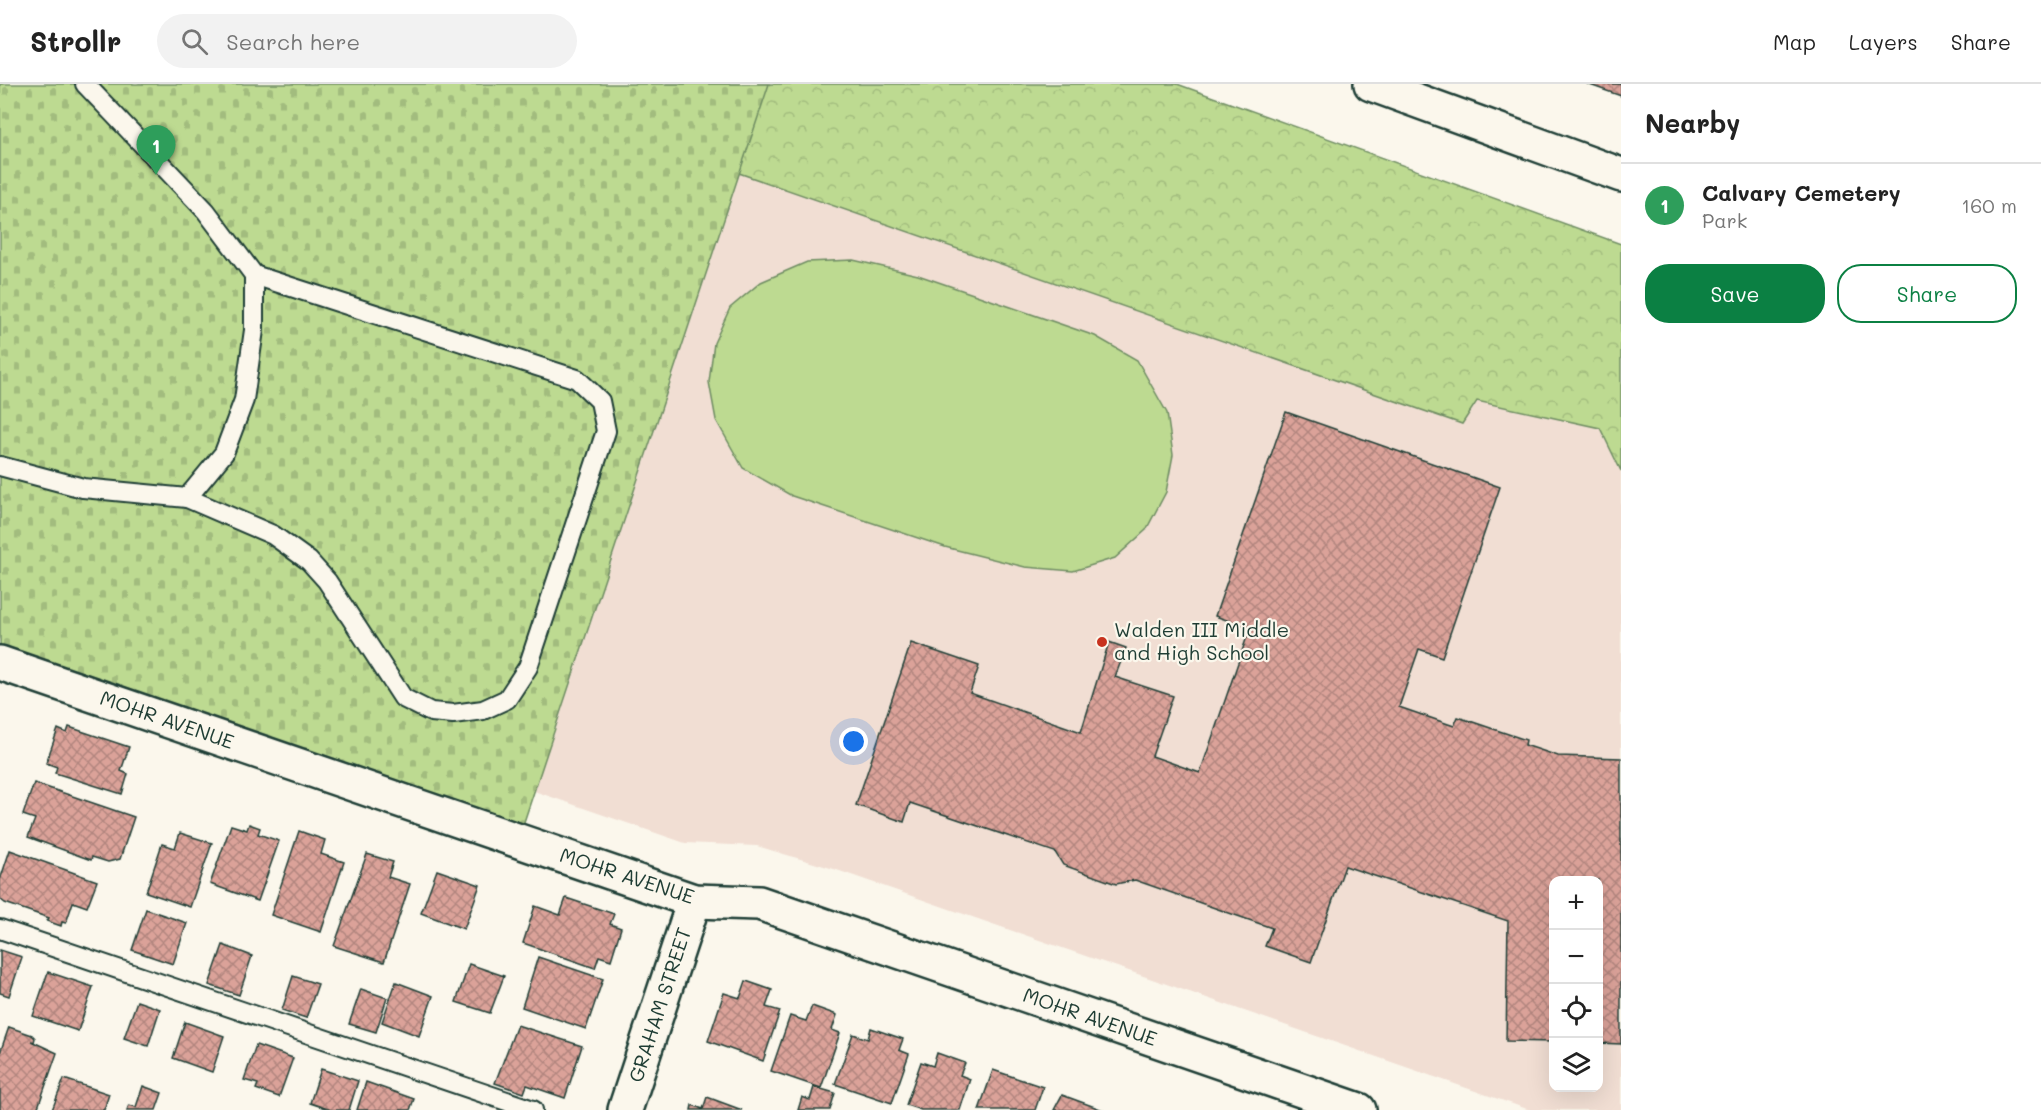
<!DOCTYPE html>
<meta charset="utf-8">
<style>
:root{--surface:#fff;--page:#f2f2f2;--text:#222;--muted:#767676;--line:#e0e0e0;--accent:#0b8043}
body{margin:0;font-family:Mali,sans-serif;background:var(--page);color:var(--text)}
.controls{position:absolute;right:18px;bottom:18px;display:grid;overflow:hidden;border-radius:12px;box-shadow:0 6px 24px #0002}
.controls button{width:54px;height:54px;display:grid;place-items:center;padding:0;border:0;border-bottom:2px solid var(--line);background:var(--surface);color:var(--text);font:30px sans-serif}
.you{position:absolute;left:854px;top:658px;width:21px;height:21px;margin:-15px;border:4px solid #fff;border-radius:50%;background:#1a73e8;box-shadow:0 0 0 9px #1a73e833}
.badge{display:grid;place-items:center;width:39px;height:39px;border-radius:50%;background:var(--accent);color:#fff;font-size:20px;font-weight:700}
.pin{position:absolute;translate:-50% -50px;filter:drop-shadow(0 2px 3px #0008)}
.pin::after{content:'';position:absolute;top:32px;width:21px;height:18px;background:inherit;clip-path:polygon(0 0,100% 0,50% 100%)}
.list{margin:0;padding:0;list-style:none}
h2{display:flex;justify-content:space-between;align-items:center;height:78px;margin:0;padding:0 24px;font-size:26px}
h2 small{font-size:20px;font-weight:400;color:var(--muted)}
.list li{display:grid;grid-template-columns:39px 1fr auto;gap:18px;align-items:center;box-sizing:border-box;height:84px;padding:0 24px;border-top:2px solid var(--line)}
.list b{display:block;font-size:22px;white-space:nowrap}
.list p{margin:0;font-size:20px;white-space:nowrap;color:var(--muted)}
.list em{font-size:20px;font-style:normal;color:var(--muted)}
.actions{display:flex;gap:12px;padding:18px 24px}
.actions a{flex:1;padding:14px 0;border:2px solid var(--accent);border-radius:24px;text-align:center;font-size:21px;color:var(--accent)}
.actions .main{background:var(--accent);color:#fff}
.icon{flex:none;width:33px;height:33px;fill:none;stroke:currentColor;stroke-width:2;stroke-linecap:round;stroke-linejoin:round}
.map{position:relative;flex:none;width:1621px;height:1026px;overflow:hidden}
header{display:flex;align-items:center;gap:36px;box-sizing:border-box;height:84px;padding:0 30px;background:var(--surface);border-bottom:2px solid var(--line)}
header strong{font-size:28px}
nav{display:flex;gap:33px;margin-inline-start:auto;font-size:21px}
.search{width:420px;height:54px;background:var(--page);display:flex;align-items:center;gap:15px;box-sizing:border-box;padding:0 21px;border-radius:33px;color:var(--muted);font-size:22px}
main{display:flex}
aside{flex:1;background:var(--surface)}
.map>svg:first-child{display:block}
</style>
<header>
<strong>Strollr</strong>
<div class="search"><svg class="icon" aria-label="search" viewBox="0 0 24 24"><circle cx="10" cy="10" r="6"/><path d="M15 15l6 6"/></svg>Search here</div>
<nav><a>Map</a><a>Layers</a><a>Share</a></nav>
</header>
<main>
<div class="map">
<svg width="1621" height="1026" viewBox="0 0 1621 1026">
<defs>
<pattern id="forest-crowns" width="20" height="18" patternUnits="userSpaceOnUse" patternTransform="scale(1.5)"><rect width="20" height="18" fill="#bdda91"/><path d="M2 6a3 3 0 1 1 6 0M12 15a3 3 0 1 1 6 0" fill="none" stroke="#a2bc7e"/></pattern>
<pattern id="cemetery-stones" width="16" height="16" patternUnits="userSpaceOnUse" patternTransform="scale(1.5)"><rect width="16" height="16" fill="#bdda91"/><path d="M2 7V4a2 2 0 0 1 4 0v3zM10 15v-3a2 2 0 0 1 4 0v3z" fill="#a2bc7e"/></pattern>
<pattern id="building-cross-hatch" width="8" height="8" patternUnits="userSpaceOnUse" patternTransform="scale(1.5)"><rect width="8" height="8" fill="#dba299"/><path d="M0 0l8 8M0 8l8-8" fill="none" stroke="#b1857e"/></pattern>
</defs>
<rect width="100%" height="100%" fill="#fbf7ec"/>
<filter id="ink" filterUnits="userSpaceOnUse"><feTurbulence type="fractalNoise" baseFrequency=".0167" numOctaves="2"/><feDisplacementMap in="SourceGraphic" scale="12" xChannelSelector="R" yChannelSelector="G"/><feConvolveMatrix kernelMatrix="1 2 1 2 8 2 1 2 1" color-interpolation-filters="sRGB"/></filter>
<g filter="url(#ink)">
<path fill="#f1ded3" fill-rule="evenodd" d="M 769,0 L 1177,0 L 1621,160 L 1621,1026 L 1530,1026 L 834,785 L 757,762 L 685,759 L 534,707 ZM 1554,796 L 1598,796 L 1598,1004 L 1554,1004 Z"/>
<path fill="#bdda91" stroke="#6e8c62" stroke-width="1.5" d="M 853,176 L 918,191 L 1095,252 L 1137,276 L 1167,329 L 1173,371 L 1166,408 L 1146,446 L 1115,474 L 1073,487 L 1025,483 L 945,463 L 792,412 L 743,384 L 716,336 L 709,298 L 714,259 L 730,224 L 761,198 L 807,178 Z"/>
<path fill="url(#forest-crowns)" stroke="#6e8c62" stroke-width="1.5" d="M 667,0 L 1177,0 L 1621,160 L 1621,387 L 1600,344 L 1477,317 L 1462,340 L 739,89 Z"/>
<path fill="url(#cemetery-stones)" stroke="#6e8c62" stroke-width="1.5" d="M 0,0 L 769,0 L 518,756 L 0,579 Z"/>
<g fill="url(#building-cross-hatch)" stroke="#1f3d34" stroke-width="1.5">
<path d="M 1587,0 L 1621,0 L 1621,12 Z"/>
<path d="M 1286,328 L 1500,403 L 1442,573 L 1419,565 L 1399,623 L 1454,642 L 1458,633 L 1526,656 L 1525,661 L 1558,672 L 1621,674 L 1621,960 L 1598,959 L 1598,796 L 1554,796 L 1554,958 L 1506,957 L 1508,837 L 1345,782 L 1311,878 L 1265,862 L 1272,844 L 1135,796 L 1116,800 L 1063,781 L 1055,768 L 910,719 L 904,738 L 856,721 L 911,559 L 979,582 L 970,609 L 1081,648 L 1109,558 L 1126,564 L 1115,593 L 1173,612 L 1152,672 L 1200,689 L 1250,544 L 1215,532 Z"/>
<path d="M 69,643 L 129,663 L 121,687 L 128,690 L 122,710 L 55,689 L 57,683 L 46,679 L 58,645 L 67,649 Z"/>
<path d="M 34,699 L 134,733 L 120,775 L 108,778 L 92,773 L 91,776 L 28,753 L 35,735 L 23,731 Z"/>
<path d="M 249,740 L 260,744 L 258,750 L 279,757 L 258,817 L 210,800 L 231,741 L 247,746 Z"/>
<path d="M 299,747 L 325,756 L 321,770 L 344,778 L 321,848 L 271,831 Z"/>
<path d="M 180,749 L 212,759 L 190,823 L 146,808 L 162,760 L 175,764 Z"/>
<path d="M 10,766 L 97,797 L 87,823 L 73,818 L 66,839 L 62,838 L 61,842 L 47,837 L 49,834 L 5,819 L 0,815 L 0,796 Z"/>
<path d="M 367,770 L 393,778 L 388,793 L 410,800 L 384,878 L 334,862 Z"/>
<path d="M 437,786 L 480,801 L 464,845 L 421,829 Z"/>
<path d="M 566,814 L 614,830 L 610,840 L 621,844 L 611,876 L 599,872 L 595,884 L 523,859 L 535,822 L 560,831 Z"/>
<path d="M 146,825 L 187,839 L 173,880 L 132,866 Z"/>
<path d="M 223,861 L 252,872 L 239,911 L 209,901 Z"/>
<path d="M 0,866 L 22,873 L 9,912 L 0,909 Z"/>
<path d="M 538,873 L 603,895 L 586,945 L 522,923 Z"/>
<path d="M 469,880 L 504,892 L 490,929 L 456,918 Z"/>
<path d="M 48,888 L 93,903 L 78,947 L 33,932 Z"/>
<path d="M 293,892 L 318,900 L 306,934 L 282,926 Z"/>
<path d="M 746,897 L 772,906 L 766,923 L 780,927 L 763,977 L 708,957 L 724,909 L 740,914 Z"/>
<path d="M 396,898 L 433,912 L 419,952 L 382,938 Z"/>
<path d="M 361,905 L 387,914 L 376,948 L 349,940 Z"/>
<path d="M 137,917 L 160,925 L 148,962 L 124,954 Z"/>
<path d="M 812,922 L 837,931 L 832,946 L 840,949 L 821,1004 L 771,987 L 790,932 L 806,937 Z"/>
<path d="M 185,938 L 224,952 L 212,988 L 173,974 Z"/>
<path d="M 517,941 L 582,962 L 565,1014 L 527,1001 L 524,1009 L 495,999 Z"/>
<path d="M 9,943 L 32,951 L 35,954 L 34,958 L 31,957 L 57,969 L 37,1026 L 0,1026 L 0,969 Z"/>
<path d="M 871,944 L 903,955 L 899,966 L 909,970 L 892,1019 L 835,1000 L 853,950 L 868,955 Z"/>
<path d="M 256,961 L 293,974 L 279,1013 L 256,1005 L 258,1000 L 244,996 Z"/>
<path d="M 937,969 L 965,979 L 960,991 L 970,995 L 960,1026 L 921,1026 L 906,1021 L 921,978 L 933,982 Z"/>
<path d="M 321,985 L 358,997 L 349,1026 L 331,1026 L 310,1019 Z"/>
<path d="M 993,986 L 1043,1003 L 1035,1026 L 979,1026 Z"/>
<path d="M 64,995 L 109,1010 L 104,1026 L 52,1026 Z"/>
<path d="M 366,998 L 414,1015 L 410,1026 L 357,1026 Z"/>
<path d="M 143,1002 L 162,1009 L 156,1026 L 127,1026 L 129,1021 L 136,1023 Z"/>
<path d="M 814,1003 L 835,1009 L 830,1026 L 798,1026 L 802,1013 L 810,1016 Z"/>
<path d="M 1062,1011 L 1103,1026 L 1054,1026 Z"/>
<path d="M 707,1013 L 742,1026 L 691,1026 L 692,1021 L 703,1025 Z"/>
</g>
<g fill="none" stroke-linecap="round" stroke-linejoin="round">
<g stroke="#1f3d34" stroke-width="22">
<g id="service">
<path d="M 0,382 L 83,404 L 187,414 L 224,369 L 244,316 L 254,246 L 254,191 L 206,127 L 85,0"/>
<path d="M 187,414 L 273,451 L 309,477 L 327,497 L 403,614 L 431,628 L 453,630 L 483,626 L 507,615 L 528,583 L 606,347 L 600,317 L 577,295 L 254,191"/>
<path d="M 0,845 L 533,1026"/>
</g>
</g>
<g stroke="#1f3d34" stroke-width="38">
<g id="minor">
<path d="M 1371,0 L 1621,91"/>
<path d="M 0,579 L 694,817 L 759,819 L 1359,1026"/>
<path d="M 625,1026 L 694,817"/>
</g>
</g>
<use href="#service" stroke="#fbf7ec" stroke-width="18"/>
<use href="#minor" stroke="#fbf7ec" stroke-width="33"/>
</g>
</g>
<circle fill="#c8321e" stroke="#fbf7ec" stroke-width="2" cx="1102" cy="558" r="6"/>
<g text-anchor="middle" stroke-width="4.5" stroke-linejoin="round" paint-order="stroke">
<g font-size="20" fill="#1f3d34" stroke="#fbf7ec" text-anchor="start">
<text x="1114" y="553">Walden III Middle<tspan x="1114" dy="23">and High School</tspan></text>
</g>
<g font-size="20" fill="#1f3d34" stroke="#fbf7ec">
<text transform="translate(167 636) rotate(19)" y="7">MOHR AVENUE</text>
<text transform="translate(627 792) rotate(18)" y="7">MOHR AVENUE</text>
<text transform="translate(660 921) rotate(-72)" y="7">GRAHAM STREET</text>
<text transform="translate(1090 933) rotate(19)" y="7">MOHR AVENUE</text>
</g>
</g>
</svg>
<div class="controls">
<button>+</button>
<button>−</button>
<button><svg class="icon" aria-label="locate" viewBox="0 0 24 24"><circle cx="12" cy="12" r="6"/><path d="M12 2v4M12 18v4M2 12h4M18 12h4"/></svg></button>
<button><svg class="icon" aria-label="layers" viewBox="0 0 24 24"><path d="M12 4l9 5-9 5-9-5zM3 14l9 5 9-5"/></svg></button>
</div>
<div class="you"></div>
<div class="pin badge" style="left:156px;top:91px;background:#2e9e5b">1</div>
</div>
<aside>
<h2>Nearby<small></small></h2>
<ul class="list">
<li><span class="badge" style="background:#2e9e5b">1</span><div><b>Calvary Cemetery</b><p>Park</p></div><em>160 m</em></li>
</ul>
<div class="actions"><a class="main">Save</a><a>Share</a></div>
</aside>
</main>
